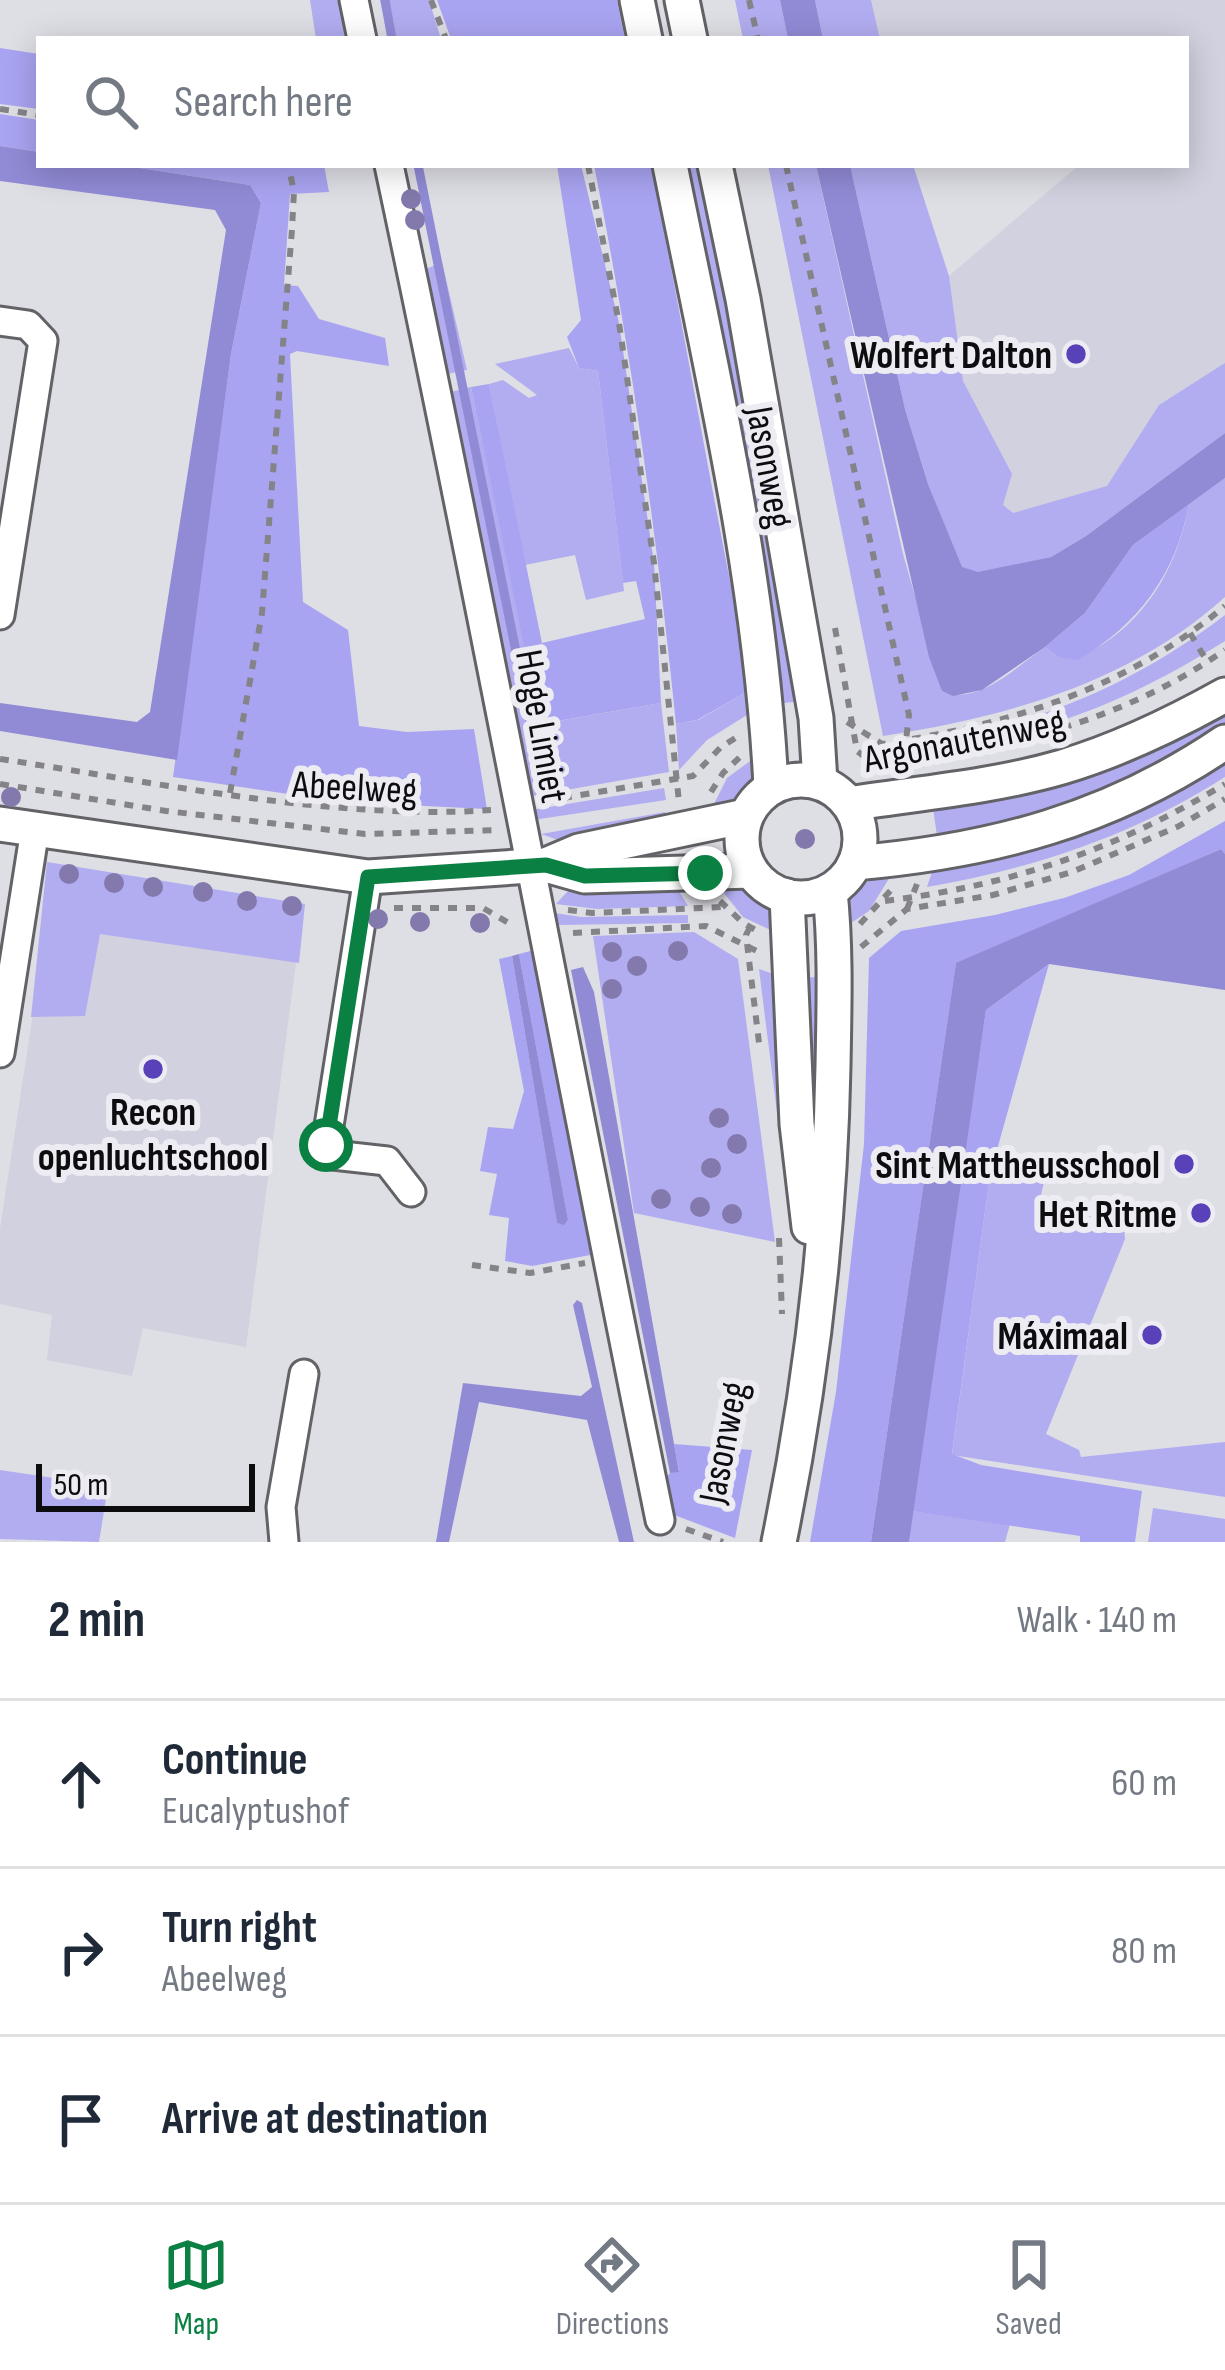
<!DOCTYPE html>
<meta charset="utf-8">
<style>
:root{--surface:#fff;--page:#f2f2f3;--text:#1f2937;--muted:#747a83;--line:#e0e1e3;--accent:#0b8043}
body{margin:0;font-family:"Sofia Sans Condensed",sans-serif;background:var(--page);color:var(--text)}
.scale{position:absolute;left:36px;bottom:30px;width:219px;box-sizing:border-box;padding-left:12px;border:6px solid #0d0d0f;border-top:0;font-size:33px;line-height:42px;white-space:nowrap;color:#0d0d0f;-webkit-text-stroke:9px #ececf2;paint-order:stroke}
.stop{position:absolute;width:36px;height:36px;margin:-27px;border:9px solid #0b8043;border-radius:50%;background:#fff}
.stop.end{background:#0b8043;border-color:#fff;box-shadow:0 3px 12px #0008}
.list{margin:0;padding:0;list-style:none}
h2{display:flex;justify-content:space-between;align-items:center;height:156px;margin:0;padding:0 48px;font-size:51px}
h2 small{font-size:39px;font-weight:400;color:var(--muted)}
.list li{display:grid;grid-template-columns:78px 1fr auto;gap:36px;align-items:center;box-sizing:border-box;height:168px;padding:0 48px;border-top:3px solid var(--line)}
.list b{display:block;font-size:45px;white-space:nowrap}
.list p{margin:0;font-size:39px;white-space:nowrap;color:var(--muted)}
.list em{font-size:39px;font-style:normal;color:var(--muted)}
.icon{flex:none;width:66px;height:66px;fill:none;stroke:currentColor;stroke-width:2;stroke-linecap:round;stroke-linejoin:round}
.map{position:relative;flex:none;width:1225px;height:1542px;overflow:hidden}
.search{position:absolute;background:var(--surface);box-shadow:0 6px 30px #0003;left:36px;right:36px;top:36px;height:132px;display:flex;align-items:center;gap:30px;box-sizing:border-box;padding:0 42px;border-radius:0px;color:var(--muted);font-size:45px}
.sheet{height:660px;background:var(--surface)}
nav{display:flex;justify-content:space-around;align-items:center;box-sizing:border-box;height:168px;border-top:3px solid var(--line);background:var(--surface);font-size:33px;color:var(--muted)}
nav a{display:grid;justify-items:center;gap:6px}
nav .on{color:var(--accent)}
.map>svg:first-child{display:block}
</style>
<div class="map">
<svg width="1225" height="1542" viewBox="0 0 1225 1542">
<rect width="100%" height="100%" fill="#dedee5"/>
<g fill="#d1d1df">
<path d="M 871,0 L 1225,0 L 1225,407 L 1102,496 L 984,541 L 912,301 L 949,276 L 1079,165 L 1186,165 L 1186,39 L 880,39 Z"/>
<path d="M 55,871 L 303,908 L 246,1347 L 143,1328 L 132,1376 L 47,1360 L 52,1315 L 0,1304 L 0,1229 Z"/>
</g>
<g fill="#b1adf0">
<path d="M 310,0 L 342,0 L 350,39 L 316,39 Z"/>
<path d="M 380,0 L 429,0 L 441,39 L 388,39 Z"/>
<path d="M 735,0 L 780,0 L 788,39 L 743,39 Z"/>
<path d="M 815,0 L 871,0 L 880,39 L 823,39 Z"/>
<path d="M 684,165 L 699,165 L 802,701 L 775,704 Z"/>
<path d="M 768,165 L 816,165 L 903,554 L 942,691 C 977,707 1017,666 1045,647 L 1058,657 C 1072,653 1091,652 1103,644 C 1152,612 1179,560 1189,504 L 1225,478 L 1225,597 C 1130,683 1006,717 883,736 Z"/>
<path d="M 850,165 L 913,165 L 949,276 L 963,381 L 1012,474 L 1003,505 L 1013,513 L 1107,486 L 1159,405 L 1225,363 L 1225,433 L 1086,536 L 1051,557 L 978,573 L 961,567 L 928,484 L 905,409 Z"/>
<path d="M 442,262 L 467,370 L 442,375 L 424,270 Z"/>
<path d="M 569,348 L 579,368 L 598,371 L 624,591 L 586,600 L 575,555 L 525,565 L 489,384 L 503,380 L 529,398 L 537,395 L 495,364 Z"/>
<path d="M 471,387 L 541,724 L 661,703 L 669,772 L 526,797 L 446,393 Z"/>
<path d="M 1225,615 L 1225,641 C 1124,704 1048,732 931,752 L 930,742 C 1040,724 1136,683 1225,615 Z"/>
<path d="M 752,689 L 755,710 L 707,740 L 679,770 L 676,724 L 698,720 Z"/>
<path d="M 1225,713 L 1225,731 L 1101,799 L 938,843 L 932,801 Z"/>
<path d="M 761,753 C 757,787 741,803 710,812 L 727,778 Z"/>
<path d="M 1225,754 L 1225,777 C 1132,836 1035,868 927,887 L 935,863 Z"/>
<path d="M 664,788 L 666,800 L 533,820 L 531,810 Z"/>
<path d="M 665,812 L 667,823 L 558,840 L 541,834 Z"/>
<path d="M 47,862 L 305,904 L 299,963 L 100,934 L 85,1016 L 31,1017 Z"/>
<path d="M 893,872 L 869,911 L 845,927 C 841,895 865,879 893,872 Z"/>
<path d="M 674,883 L 688,906 L 597,909 L 556,904 L 569,890 L 578,887 Z"/>
<path d="M 716,883 C 750,883 769,902 777,933 L 743,917 Z"/>
<path d="M 555,913 L 581,917 L 688,915 L 688,923 L 558,925 Z"/>
<path d="M 694,932 L 738,959 L 775,1242 L 634,1213 L 593,936 Z"/>
<path d="M 759,969 L 782,977 L 791,1224 Z"/>
<path d="M 823,976 L 813,1176 L 805,978 Z"/>
<path d="M 990,1175 L 1044,1182 L 1041,1195 L 1048,1204 L 1123,1216 L 1125,1239 L 1046,1434 L 1079,1450 L 1081,1457 L 1225,1442 L 1225,1497 L 952,1455 Z"/>
<path d="M 0,1470 L 108,1486 L 99,1542 L 0,1539 Z"/>
<path d="M 1153,1508 L 1225,1519 L 1225,1542 L 1148,1542 Z"/>
<path d="M 911,1511 L 1010,1524 L 1005,1542 L 909,1542 Z"/>
</g>
<g fill="#a9a4f1">
<path d="M 437,0 L 617,0 L 625,39 L 451,39 Z"/>
<path d="M 0,48 L 39,54 L 39,109 L 0,104 Z"/>
<path d="M 0,114 L 39,120 L 39,152 L 0,146 Z"/>
<path d="M 120,165 L 324,165 L 329,192 L 290,194 L 284,285 L 298,286 L 319,319 L 385,338 L 389,366 L 297,351 L 290,354 L 303,602 L 348,630 L 359,726 L 407,732 L 474,729 L 487,809 L 343,802 L 173,777 L 231,354 L 261,203 L 250,185 Z"/>
<path d="M 557,165 L 581,165 L 619,323 L 654,563 L 661,703 L 540,724 L 471,387 L 489,384 L 542,643 L 645,619 L 636,581 L 623,583 L 598,371 L 579,368 L 567,337 L 581,320 Z"/>
<path d="M 594,165 L 651,165 C 686,339 715,515 752,689 L 697,720 L 676,724 C 657,536 631,350 594,165 Z"/>
<path d="M 1189,504 C 1176,574 1139,624 1078,660 L 1058,657 L 1045,647 L 1085,613 L 1133,545 Z"/>
<path d="M 1225,821 L 1225,854 L 1221,849 L 956,964 L 871,1542 L 810,1542 L 836,1392 L 864,1144 L 869,958 L 901,931 L 995,915 L 1064,898 L 1129,875 Z"/>
<path d="M 534,950 L 593,1249 L 590,1255 L 532,1266 L 505,1261 L 509,1218 L 489,1215 L 497,1174 L 480,1171 L 488,1127 L 513,1129 L 524,1091 L 499,959 L 512,956 L 557,1222 L 568,1221 L 519,954 Z"/>
<path d="M 1049,964 L 990,1175 L 952,1454 L 981,1465 L 1142,1491 L 1135,1542 L 1080,1542 L 1080,1536 L 911,1511 L 986,1010 Z"/>
<path d="M 674,1444 L 752,1450 L 735,1538 L 669,1513 L 663,1483 L 670,1473 L 679,1471 Z"/>
</g>
<g fill="#918bd6">
<path d="M 780,0 L 815,0 L 823,39 L 788,39 Z"/>
<path d="M 0,146 L 39,152 L 39,165 L 120,165 L 250,185 L 261,203 L 231,354 L 177,760 L 0,731 L 0,703 L 137,722 L 150,712 L 226,230 L 215,210 L 0,181 Z"/>
<path d="M 816,165 L 850,165 L 905,409 L 928,484 L 962,567 L 978,572 L 1051,557 L 1086,536 L 1225,433 L 1225,478 L 1133,545 L 1085,613 L 1045,647 L 982,690 L 953,696 L 942,691 L 929,657 Z"/>
<path d="M 1221,849 L 1225,854 L 1225,990 L 1049,964 L 986,1010 L 909,1542 L 871,1542 L 956,963 Z"/>
<path d="M 519,954 L 568,1220 L 564,1225 L 557,1223 L 512,956 Z"/>
<path d="M 583,967 L 594,992 L 679,1472 L 670,1473 L 571,970 Z"/>
<path d="M 577,1300 L 582,1303 L 634,1542 L 619,1542 L 587,1420 L 479,1402 L 449,1542 L 436,1542 L 463,1383 L 581,1396 L 592,1387 L 573,1305 Z"/>
</g>
<g fill="none" stroke-linecap="round" stroke-linejoin="round">
<g stroke="#918bd6" stroke-width="9">
<path d="M 385,0 L 392,39"/>
<path d="M 418,165 L 537,756"/>
</g>
<g stroke="#626267" stroke-width="33">
<g id="minor">
<path d="M 354,0 L 362,39"/>
<path d="M 389,165 C 485,616 568,1068 660,1520"/>
<path d="M 0,321 L 28,325 L 43,341 L 0,615"/>
<path d="M 368,877 L 326,1145 L 333,1155 L 387,1161 L 411,1192"/>
<path d="M 0,1053 L 35,829"/>
<path d="M 284,1542 L 281,1507 L 304,1374"/>
</g>
</g>
<g stroke="#626267" stroke-width="39">
<g id="tertiary">
<path d="M 637,0 L 645,39"/>
<path d="M 682,0 L 690,39"/>
<path d="M 670,165 C 711,370 761,578 771,787"/>
<path d="M 715,165 L 743,299 L 816,718 L 820,782"/>
<circle cx="801" cy="839" r="59"/>
<path d="M 849,804 C 920,793 993,787 1062,767 C 1119,750 1173,724 1225,695"/>
<path d="M 0,824 L 368,877 L 546,865 L 579,851 L 746,816"/>
<path d="M 855,863 C 992,851 1110,820 1225,742"/>
<path d="M 546,865 L 585,876 L 751,871"/>
<path d="M 787,896 L 797,1124 L 809,1227"/>
<path d="M 779,1542 C 811,1386 830,1226 833,1066 C 834,1008 836,950 830,891"/>
</g>
</g>
<g stroke="#848488" stroke-width="6" stroke-dasharray="9 9" stroke-linecap="butt">
<path d="M 431,0 L 446,39"/>
<path d="M 749,0 L 758,39"/>
<path d="M 0,109 L 39,115"/>
<path d="M 588,165 L 619,323 L 654,563 L 679,802"/>
<path d="M 786,165 L 909,715 L 906,740 L 913,765"/>
<path d="M 835,628 L 857,751 L 880,769"/>
<path d="M 1190,633 L 1208,663"/>
<path d="M 847,722 L 882,744 C 1008,725 1126,689 1225,606"/>
<path d="M 940,757 C 1042,739 1139,710 1225,650"/>
<path d="M 0,759 C 155,782 336,821 491,810"/>
<path d="M 0,784 L 166,811 L 365,834 L 500,830"/>
<path d="M 711,792 L 723,773 L 740,757"/>
<path d="M 230,793 L 262,613 L 292,229 L 294,191 L 288,165"/>
<path d="M 545,801 L 693,776 L 721,747 L 737,737"/>
<path d="M 720,901 L 743,923 L 761,933"/>
<path d="M 885,901 C 1012,885 1115,850 1225,784"/>
<path d="M 394,908 L 483,908 L 514,926"/>
<path d="M 907,909 L 917,884"/>
<path d="M 568,910 L 592,913 L 723,907"/>
<path d="M 860,924 L 891,890"/>
<path d="M 750,927 L 746,935 L 760,1051"/>
<path d="M 573,933 L 706,926 L 763,954"/>
<path d="M 861,947 L 907,909 L 993,895 L 1072,872 L 1179,826 L 1225,799"/>
<path d="M 779,1238 L 782,1314"/>
<path d="M 472,1265 L 530,1273 L 585,1263"/>
<path d="M 686,1529 L 723,1542"/>
</g>
<use href="#minor" stroke="#fff" stroke-width="27"/>
<use href="#tertiary" stroke="#fff" stroke-width="33"/>
</g>
<g fill="#8379ac">
<circle cx="411" cy="199" r="10"/>
<circle cx="415" cy="220" r="10"/>
<circle cx="11" cy="797" r="10"/>
<circle cx="805" cy="839" r="10"/>
<circle cx="69" cy="874" r="10"/>
<circle cx="114" cy="883" r="10"/>
<circle cx="153" cy="887" r="10"/>
<circle cx="203" cy="892" r="10"/>
<circle cx="247" cy="901" r="10"/>
<circle cx="292" cy="906" r="10"/>
<circle cx="378" cy="919" r="10"/>
<circle cx="420" cy="922" r="10"/>
<circle cx="480" cy="923" r="10"/>
<circle cx="678" cy="951" r="10"/>
<circle cx="612" cy="952" r="10"/>
<circle cx="637" cy="966" r="10"/>
<circle cx="612" cy="989" r="10"/>
<circle cx="719" cy="1118" r="10"/>
<circle cx="737" cy="1144" r="10"/>
<circle cx="711" cy="1168" r="10"/>
<circle cx="661" cy="1199" r="10"/>
<circle cx="700" cy="1207" r="10"/>
<circle cx="732" cy="1214" r="10"/>
</g>
<g fill="none" stroke-linecap="round" stroke-linejoin="round">
<path stroke="#0b8043" stroke-width="15" d="M 326,1145 L 368,877 L 546,865 L 585,876 L 705,873"/>
</g>
<g fill="#5941b9" stroke="#ececf2" stroke-width="4.5">
<circle cx="1076" cy="354" r="12"/>
<circle cx="153" cy="1069" r="12"/>
<circle cx="1184" cy="1164" r="12"/>
<circle cx="1201" cy="1213" r="12"/>
<circle cx="1152" cy="1335" r="12"/>
</g>
<g text-anchor="middle" stroke-width="12" stroke-linejoin="round" paint-order="stroke">
<g font-size="39" font-weight="bold" fill="#0d0d0f" stroke="#ececf2" text-anchor="end">
<text x="1052" y="368">Wolfert Dalton</text>
<text x="153" y="1125" text-anchor="middle">Recon<tspan x="153" dy="45">openluchtschool</tspan></text>
<text x="1160" y="1178">Sint Mattheusschool</text>
<text x="1177" y="1227">Het Ritme</text>
<text x="1128" y="1349">Máximaal</text>
</g>
<g font-size="39" fill="#0d0d0f" stroke="#ececf2">
<text transform="translate(771 467) rotate(80)" y="14">Jasonweg</text>
<text transform="translate(543 726) rotate(80)" y="14">Hoge Limiet</text>
<text transform="translate(964 739) rotate(-11)" y="14">Argonautenweg</text>
<text transform="translate(355 786) rotate(3)" y="14">Abeelweg</text>
<text transform="translate(722 1442) rotate(-79)" y="14">Jasonweg</text>
</g>
</g>
</svg>
<div class="scale">50 m</div>
<div class="stop" style="left:326px;top:1145px"></div>
<div class="stop end" style="left:705px;top:873px"></div>
<div class="search"><svg class="icon" aria-label="search" viewBox="0 0 24 24"><circle cx="10" cy="10" r="6"/><path d="M15 15l6 6"/></svg>Search here</div>
</div>
<section class="sheet">
<h2>2 min<small>Walk · 140 m</small></h2>
<ul class="list">
<li><svg class="icon" aria-label="ahead" viewBox="0 0 24 24"><path d="M12 20V5M6 11l6-6 6 6"/></svg><div><b>Continue</b><p>Eucalyptushof</p></div><em>60 m</em></li>
<li><svg class="icon" aria-label="right" viewBox="0 0 24 24"><path d="M7 20v-9h11M14 6l5 5-5 5"/></svg><div><b>Turn right</b><p>Abeelweg</p></div><em>80 m</em></li>
<li><svg class="icon" aria-label="arrive" viewBox="0 0 24 24"><path d="M6 21V4h12l-3 4 3 4H6"/></svg><div><b>Arrive at destination</b></div></li>
</ul>
</section>
<nav>
<a class="on"><svg class="icon" aria-label="map" viewBox="0 0 24 24"><path d="M3 6l6-2 6 2 6-2v14l-6 2-6-2-6 2zM9 4v14M15 6v14"/></svg>Map</a>
<a><svg class="icon" aria-label="directions" viewBox="0 0 24 24"><path d="M12 3l9 9-9 9-9-9zM9 14v-3h6M13 9l2 2-2 2"/></svg>Directions</a>
<a><svg class="icon" aria-label="saved" viewBox="0 0 24 24"><path d="M7 4h10v16l-5-4-5 4z"/></svg>Saved</a>
</nav>
